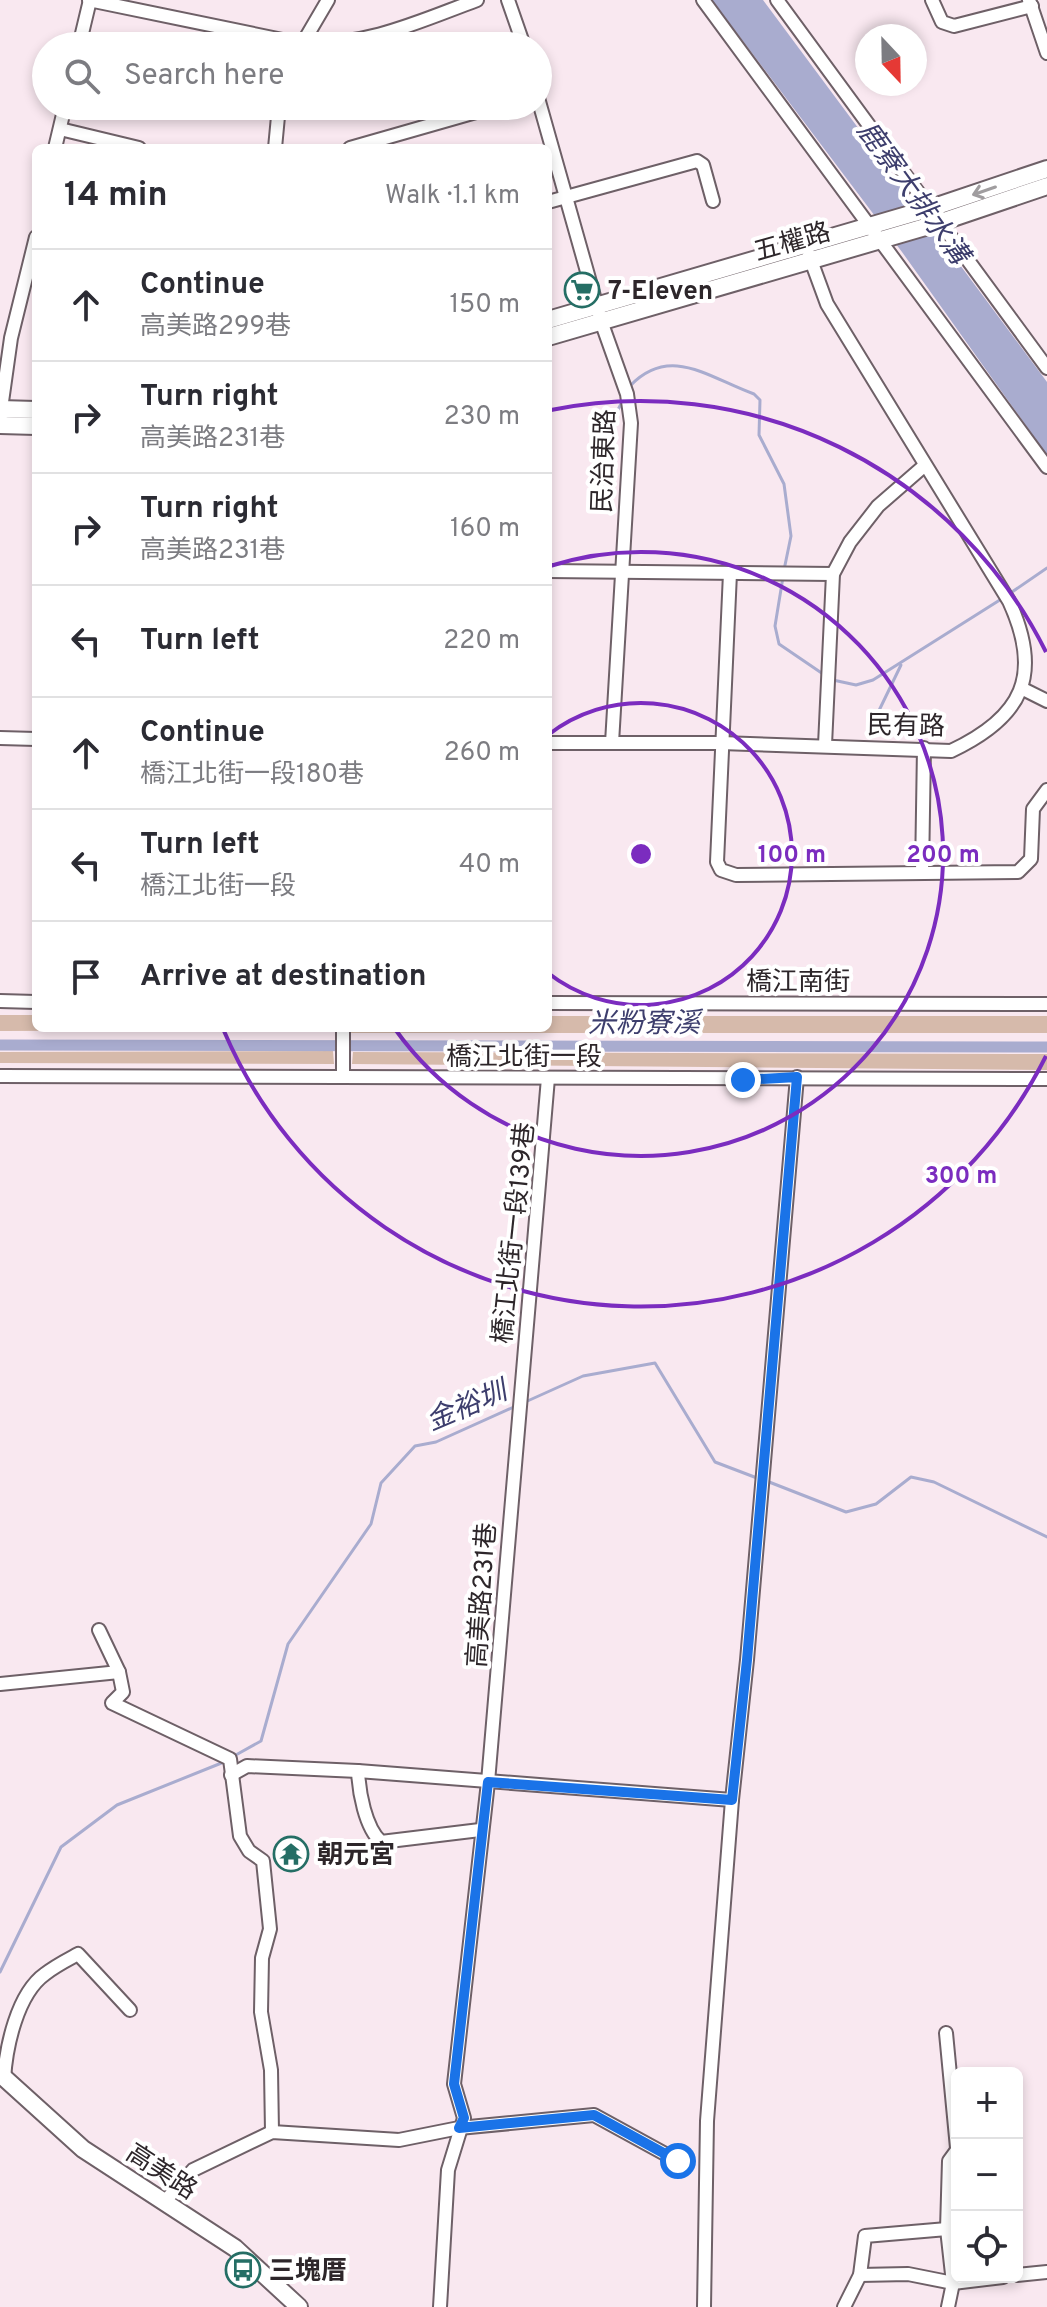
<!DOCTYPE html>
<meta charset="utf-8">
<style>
:root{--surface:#fff;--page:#f2f2f3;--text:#2b2b33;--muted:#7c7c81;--line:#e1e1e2}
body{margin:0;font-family:Overpass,"Noto Sans TC",sans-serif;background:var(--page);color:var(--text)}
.controls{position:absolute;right:24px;bottom:24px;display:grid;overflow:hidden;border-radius:12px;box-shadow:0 4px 12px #0003}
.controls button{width:72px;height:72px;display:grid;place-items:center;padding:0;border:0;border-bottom:2px solid var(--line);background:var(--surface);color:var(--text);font:40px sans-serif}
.compass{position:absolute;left:855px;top:24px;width:72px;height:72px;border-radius:50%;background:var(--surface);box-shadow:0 4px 12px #0003;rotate:158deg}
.stop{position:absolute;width:24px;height:24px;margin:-18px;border:6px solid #1a73e8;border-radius:50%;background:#fff}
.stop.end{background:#1a73e8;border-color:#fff;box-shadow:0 2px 8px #0008}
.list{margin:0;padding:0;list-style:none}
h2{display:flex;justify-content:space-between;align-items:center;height:104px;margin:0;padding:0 32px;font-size:34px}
h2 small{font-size:26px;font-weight:400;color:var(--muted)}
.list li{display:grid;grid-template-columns:52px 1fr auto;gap:24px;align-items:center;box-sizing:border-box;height:112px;padding:0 32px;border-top:2px solid var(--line)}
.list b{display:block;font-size:30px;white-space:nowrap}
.list p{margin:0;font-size:26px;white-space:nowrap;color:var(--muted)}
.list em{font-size:26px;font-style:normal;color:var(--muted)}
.icon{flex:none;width:44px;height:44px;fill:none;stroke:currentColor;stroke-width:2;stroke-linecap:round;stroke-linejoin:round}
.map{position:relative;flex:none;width:1047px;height:2307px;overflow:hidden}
.search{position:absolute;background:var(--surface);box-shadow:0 4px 12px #0003;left:32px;top:32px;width:520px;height:88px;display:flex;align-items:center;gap:20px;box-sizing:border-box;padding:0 28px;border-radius:44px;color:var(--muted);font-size:30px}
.panel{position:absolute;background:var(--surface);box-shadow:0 4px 12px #0003;left:32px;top:144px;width:520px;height:888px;border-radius:12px}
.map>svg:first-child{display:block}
</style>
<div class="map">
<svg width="1047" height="2307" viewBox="0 0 1047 2307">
<rect width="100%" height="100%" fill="#f9e8f0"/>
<g fill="#d6baab">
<path d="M 0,1015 L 36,1015 L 36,1028 L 326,1030 L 0,1031 Z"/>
<path d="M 548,1016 L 1047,1016 L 1047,1033 L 346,1033 L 345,1028 L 548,1028 Z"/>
<path d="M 333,1051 L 334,1064 L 0,1063 L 0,1052 Z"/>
<path d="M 353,1052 L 1047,1054 L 1047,1070 L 352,1064 Z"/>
</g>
<path fill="#a9accf" d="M 712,0 L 763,0 L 1047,382 L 1047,455 L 902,252 Z"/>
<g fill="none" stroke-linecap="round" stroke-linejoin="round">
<g stroke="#a9accf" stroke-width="3">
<path d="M 630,386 C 670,344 709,378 754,394 L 760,400 L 759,435 L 784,484 L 791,536 L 784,570"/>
<path d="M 605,435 L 623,400"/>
<path d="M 783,577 L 775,626 L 779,644 L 826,676"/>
<path d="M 1009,594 L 1047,568"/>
<path d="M 833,680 L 856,685 L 873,680 L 1003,598"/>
<path d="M 873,723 L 901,665"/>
<path d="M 523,1403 L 583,1376 L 655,1363 L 715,1462 L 757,1478"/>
<path d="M 764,1480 L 846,1512 L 876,1504 L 911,1477 L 934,1482 L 1047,1537"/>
<path d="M 234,1756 L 261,1741 L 288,1644 L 371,1524 L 381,1483 L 415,1446 L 436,1442 L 516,1406"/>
<path d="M 0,1972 L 61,1847 L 117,1805 L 224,1762"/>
</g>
<path stroke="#a9accf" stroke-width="11" d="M 0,1045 L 1047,1047"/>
<g stroke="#6e6067" stroke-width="16">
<g id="minor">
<path d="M 89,0 L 302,44 C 370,45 415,23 477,0"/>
<path d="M 508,0 L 524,46"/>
<path d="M 703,0 L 1047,467"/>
<path d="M 777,0 L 1047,368"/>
<path d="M 932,0 L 942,22 L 954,26 L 1032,6"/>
<path d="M 1029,0 L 1047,53"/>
<path d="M 79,46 L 90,0"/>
<path d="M 301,46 L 328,0"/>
<path d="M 538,98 L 601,321 L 627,394 L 631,423 L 612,743"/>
<path d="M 60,129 L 139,148"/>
<path d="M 55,148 L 65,106"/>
<path d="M 275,148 L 279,106"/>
<path d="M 350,148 L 497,106"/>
<path d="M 548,202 L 697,161 L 703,165 L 713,201"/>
<path d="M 3,413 L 1,409 L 11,338 L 36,237"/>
<path d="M 548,571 L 833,574"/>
<path d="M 730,573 L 717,862 L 721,870 L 736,875 L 1018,872 L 1031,859 L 1033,809 L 1047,790"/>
<path d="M 1023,689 L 1047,701"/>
<path d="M 0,738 L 36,739"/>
<path d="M 548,743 L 721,743 L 951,751 C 1023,717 1043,675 1009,601 L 827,304 L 809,255"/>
<path d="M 825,745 L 833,574 L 850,542 L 878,506 L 924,466"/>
<path d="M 922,873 L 924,748"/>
<path d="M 0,1001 L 36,1002"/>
<path d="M 548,1003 L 1047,1004"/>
<path d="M 0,1076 L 1047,1079"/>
<path d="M 343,1077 L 343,1028"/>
<path d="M 99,1630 L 119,1672 L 123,1692 L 112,1703 L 230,1759 L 240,1836 L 249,1851 L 263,1861 L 270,1929 L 262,1958 L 261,2012 L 271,2070 L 272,2132"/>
<path d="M 0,1684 L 119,1672"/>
<path d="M 358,1771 C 359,1792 365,1827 381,1842 L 480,1830"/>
<path d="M 231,1775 L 247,1766 L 358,1771 L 732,1800"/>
<path d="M 946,2033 L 957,2148"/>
<path d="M 4,2079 C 6,2047 17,1994 45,1974 C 55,1966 67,1960 78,1954 L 130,2010"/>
<path d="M 166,2200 L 193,2170 L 272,2132 L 399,2140 L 459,2128 L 594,2115 L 678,2161"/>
<path d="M 947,2229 L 949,2161 L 957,2150"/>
<path d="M 860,2275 L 908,2274 L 953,2283 L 1003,2277"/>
<path d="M 1017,2275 L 1047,2272"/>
<path d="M 440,2307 L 448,2170 L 464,2118 L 454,2084 L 488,1782 L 548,1078"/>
<path d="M 704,2307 L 707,2121 L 732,1800 L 747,1660 L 797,1077"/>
<path d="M 844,2307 L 860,2275 L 865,2236 L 947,2229 L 953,2283 L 948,2307"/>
</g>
</g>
<g stroke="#6e6067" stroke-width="20">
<g id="tertiary">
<path d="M 548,320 L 931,208 L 1047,169"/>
<path d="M 548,337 L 932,225 L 1047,186"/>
<path d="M 0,409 L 36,410"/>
<path d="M 0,425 L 36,426"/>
<path d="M 0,2074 L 83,2149 L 235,2248 L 299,2307"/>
</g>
</g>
<use href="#minor" stroke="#fff" stroke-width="12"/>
<use href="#tertiary" stroke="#fff" stroke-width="16"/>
</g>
<defs><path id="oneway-shaft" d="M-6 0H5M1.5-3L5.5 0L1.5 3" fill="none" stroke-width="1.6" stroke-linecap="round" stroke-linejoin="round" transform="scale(2)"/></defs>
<use stroke="#a09d9f" href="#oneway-shaft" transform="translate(984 191) rotate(161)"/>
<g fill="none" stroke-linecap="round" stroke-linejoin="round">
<path stroke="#1a73e8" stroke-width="10" d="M 678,2161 L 594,2115 L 459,2128 L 464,2118 L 454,2084 L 488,1782 L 732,1800 L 747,1660 L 797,1077 L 743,1080"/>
</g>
<g fill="none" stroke="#7b2cbf" stroke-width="4">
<path d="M548 735A151 151 0 1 1 548 973"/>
<path d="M550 566A302 302 0 1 1 395 1029"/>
<path d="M1046 1056A453 453 0 0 1 224 1031M551 410A453 453 0 0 1 1046 652"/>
</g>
<defs>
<g id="supermarket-ring" transform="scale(1.8)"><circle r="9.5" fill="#fff" stroke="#256e65" stroke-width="1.5"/><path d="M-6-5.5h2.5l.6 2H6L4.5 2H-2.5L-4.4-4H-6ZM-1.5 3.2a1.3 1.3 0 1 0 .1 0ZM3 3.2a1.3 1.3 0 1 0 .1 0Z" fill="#256e65"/></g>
<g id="temple-ring" transform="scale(1.8)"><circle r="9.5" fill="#fff" stroke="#256e65" stroke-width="1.5"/><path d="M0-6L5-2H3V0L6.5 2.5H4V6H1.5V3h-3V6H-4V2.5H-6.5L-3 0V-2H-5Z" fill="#256e65"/></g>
<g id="bus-ring" transform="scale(1.8)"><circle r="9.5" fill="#fff" stroke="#256e65" stroke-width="1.5"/><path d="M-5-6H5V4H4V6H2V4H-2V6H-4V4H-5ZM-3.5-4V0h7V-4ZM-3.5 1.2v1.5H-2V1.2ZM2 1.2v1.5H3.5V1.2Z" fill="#256e65"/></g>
</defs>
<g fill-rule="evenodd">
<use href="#supermarket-ring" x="582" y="290"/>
<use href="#temple-ring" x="291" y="1854"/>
<use href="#bus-ring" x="243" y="2270"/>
</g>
<g text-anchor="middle" stroke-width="8" stroke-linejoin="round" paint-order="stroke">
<g font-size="26" fill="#2d262a" stroke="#fff">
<text transform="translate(792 241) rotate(-16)" y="9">五權路</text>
<text transform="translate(603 461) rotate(-88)" y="9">民治東路</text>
<text transform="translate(906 725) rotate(1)" y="9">民有路</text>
<text x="798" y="990">橋江南街</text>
<text x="524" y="1065">橋江北街一段</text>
<text transform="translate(513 1233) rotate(-84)" y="9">橋江北街一段139巷</text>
<text transform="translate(481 1595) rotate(-86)" y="9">高美路231巷</text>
<text transform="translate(162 2171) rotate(33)" y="9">高美路</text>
</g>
<g font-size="26" font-weight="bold" fill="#2d262a" stroke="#fff" text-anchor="start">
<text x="608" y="299">7-Eleven</text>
<text x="317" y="1863">朝元宮</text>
<text x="269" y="2279">三塊厝</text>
</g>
<g font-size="28" font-style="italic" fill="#3d3e6d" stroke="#fff">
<text transform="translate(914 192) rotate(54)" y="10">鹿寮大排水溝</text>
<text x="644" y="1032">米粉寮溪</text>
<text transform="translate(466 1405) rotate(-23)" y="10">金裕圳</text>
</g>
</g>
<circle cx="641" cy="854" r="12" fill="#7b2cbf" stroke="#fff" stroke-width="4"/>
<g font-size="24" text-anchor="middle" font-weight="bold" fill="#7b2cbf" stroke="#fff" stroke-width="8" stroke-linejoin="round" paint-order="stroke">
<text x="792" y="862">100 m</text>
<text x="943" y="862">200 m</text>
<text x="961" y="1183">300 m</text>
</g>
</svg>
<div class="controls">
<button>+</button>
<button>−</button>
<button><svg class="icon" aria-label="locate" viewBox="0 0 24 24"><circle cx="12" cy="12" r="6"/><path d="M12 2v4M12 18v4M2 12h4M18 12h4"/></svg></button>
</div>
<svg class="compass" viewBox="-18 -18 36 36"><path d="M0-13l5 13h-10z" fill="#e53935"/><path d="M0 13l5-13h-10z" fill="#7c7c81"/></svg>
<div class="stop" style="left:678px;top:2161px"></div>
<div class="stop end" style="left:743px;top:1080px"></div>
<div class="search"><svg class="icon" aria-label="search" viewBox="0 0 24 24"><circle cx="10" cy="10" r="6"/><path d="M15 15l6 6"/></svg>Search here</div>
<section class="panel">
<h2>14 min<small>Walk · 1.1 km</small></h2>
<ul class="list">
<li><svg class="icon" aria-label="ahead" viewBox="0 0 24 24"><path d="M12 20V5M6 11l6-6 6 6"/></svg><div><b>Continue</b><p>高美路299巷</p></div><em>150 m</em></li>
<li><svg class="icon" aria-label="right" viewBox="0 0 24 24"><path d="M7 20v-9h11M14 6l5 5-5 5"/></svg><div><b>Turn right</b><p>高美路231巷</p></div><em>230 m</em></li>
<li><svg class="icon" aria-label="right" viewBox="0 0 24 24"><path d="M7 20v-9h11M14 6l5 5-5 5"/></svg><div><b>Turn right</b><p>高美路231巷</p></div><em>160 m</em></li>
<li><svg class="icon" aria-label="left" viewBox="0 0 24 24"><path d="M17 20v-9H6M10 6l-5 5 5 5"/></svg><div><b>Turn left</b></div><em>220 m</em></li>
<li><svg class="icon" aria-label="ahead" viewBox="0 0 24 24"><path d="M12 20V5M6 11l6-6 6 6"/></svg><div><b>Continue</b><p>橋江北街一段180巷</p></div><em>260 m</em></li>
<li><svg class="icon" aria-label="left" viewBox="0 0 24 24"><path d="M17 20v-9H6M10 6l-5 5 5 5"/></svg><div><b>Turn left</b><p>橋江北街一段</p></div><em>40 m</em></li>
<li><svg class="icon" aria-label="arrive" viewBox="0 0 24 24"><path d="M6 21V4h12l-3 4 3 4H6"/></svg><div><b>Arrive at destination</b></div></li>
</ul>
</section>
</div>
